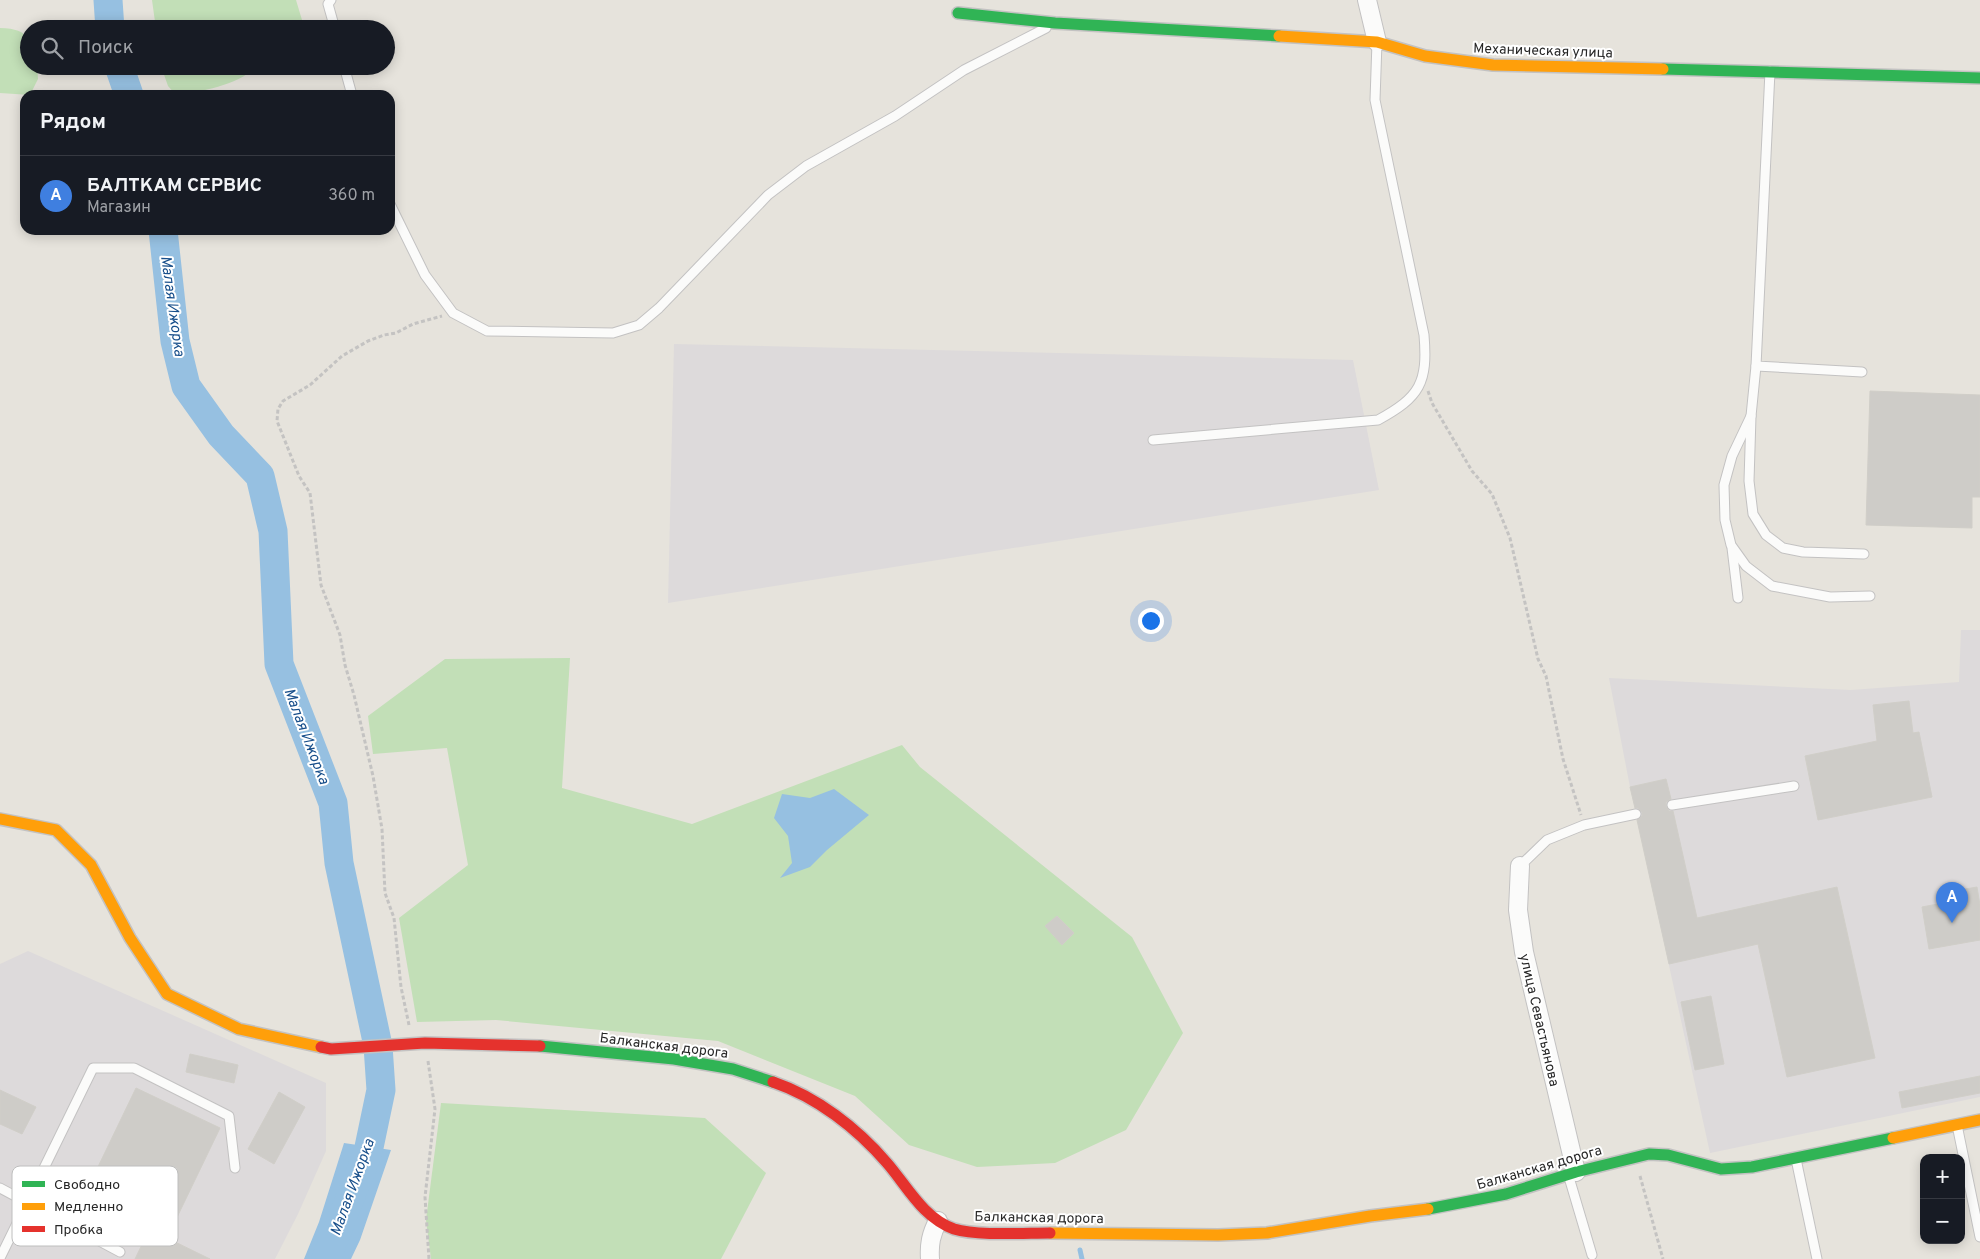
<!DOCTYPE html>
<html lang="ru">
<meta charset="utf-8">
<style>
:root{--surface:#171b24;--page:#242831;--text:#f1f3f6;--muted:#9ea1a6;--line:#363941;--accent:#6a6966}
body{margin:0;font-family:Overpass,sans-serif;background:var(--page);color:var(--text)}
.controls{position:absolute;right:15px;bottom:15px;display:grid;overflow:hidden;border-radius:10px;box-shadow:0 2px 12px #0003}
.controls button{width:45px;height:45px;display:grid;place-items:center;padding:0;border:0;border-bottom:1px solid var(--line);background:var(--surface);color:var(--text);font:25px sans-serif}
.you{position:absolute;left:1150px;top:620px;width:18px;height:18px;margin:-12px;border:4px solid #fff;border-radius:50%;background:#1a73e8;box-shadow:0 0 0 8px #1a73e833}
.badge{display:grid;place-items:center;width:32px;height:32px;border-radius:50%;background:var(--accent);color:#fff;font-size:16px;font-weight:700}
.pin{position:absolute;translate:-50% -41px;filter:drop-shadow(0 1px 2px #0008)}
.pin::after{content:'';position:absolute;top:26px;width:18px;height:15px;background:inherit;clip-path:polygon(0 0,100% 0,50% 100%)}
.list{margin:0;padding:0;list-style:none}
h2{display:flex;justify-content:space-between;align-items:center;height:65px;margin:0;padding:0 20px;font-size:21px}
h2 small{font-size:16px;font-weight:400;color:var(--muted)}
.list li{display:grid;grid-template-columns:32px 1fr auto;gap:15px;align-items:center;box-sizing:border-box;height:80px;padding:0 20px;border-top:1px solid var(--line)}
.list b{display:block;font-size:19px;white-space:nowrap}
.list p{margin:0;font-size:16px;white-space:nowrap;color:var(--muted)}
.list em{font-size:16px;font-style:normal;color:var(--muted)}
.icon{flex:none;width:28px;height:28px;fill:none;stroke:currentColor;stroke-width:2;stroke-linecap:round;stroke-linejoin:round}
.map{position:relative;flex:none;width:1980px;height:1259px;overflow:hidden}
.search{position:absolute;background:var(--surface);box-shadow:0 2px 12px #0003;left:20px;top:20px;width:375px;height:55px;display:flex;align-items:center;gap:12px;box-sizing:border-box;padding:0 18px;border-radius:28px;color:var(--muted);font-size:19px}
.panel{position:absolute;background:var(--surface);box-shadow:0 2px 12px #0003;left:20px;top:90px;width:375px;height:145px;border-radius:15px}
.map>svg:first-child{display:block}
</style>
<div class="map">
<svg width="1980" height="1259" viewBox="0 0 1980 1259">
<rect width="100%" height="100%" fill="#e6e3dc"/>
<g fill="#dddadb">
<path d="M 674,344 L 1353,360 L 1379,490 L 668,603 Z"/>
<path d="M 1961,630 L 1980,630 L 1980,1097 L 1710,1153 L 1630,787 L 1609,678 L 1851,690 L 1959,682 Z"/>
<path d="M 28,951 L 326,1083 L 326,1151 L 298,1214 L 275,1259 L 0,1259 L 0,964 Z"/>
</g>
<g fill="#c2dfb7">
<path d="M 152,0 L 296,0 L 302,20 L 308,29 L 156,29 Z"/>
<path d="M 0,28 C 32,29 29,40 29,66 L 37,66 L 38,79 L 30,95 L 0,93 Z"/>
<path d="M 161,66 L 257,66 C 237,86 202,91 176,95 L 168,86 Z"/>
<path d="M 570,658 L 562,788 L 692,824 L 902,745 L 920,767 L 1132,937 L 1183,1033 L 1126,1130 L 1055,1163 L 977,1167 L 909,1145 L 855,1096 L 718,1041 L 496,1020 L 417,1022 L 399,918 L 468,865 L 447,748 L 373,754 L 368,716 L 445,659 Z"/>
<path d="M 441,1103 L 705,1118 L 766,1173 L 721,1259 L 431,1259 L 426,1220 Z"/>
</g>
<g fill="#96c0e1">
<path d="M 834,789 L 869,815 L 827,850 L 810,867 L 780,878 L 792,863 L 788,836 L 774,818 L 782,794 L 810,798 Z"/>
<path d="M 344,1143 L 391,1150 L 360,1240 L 351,1259 L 304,1259 L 319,1222 Z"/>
</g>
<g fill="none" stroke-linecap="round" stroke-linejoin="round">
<path stroke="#96c0e1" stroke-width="5" d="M 1080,1250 L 1082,1259"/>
<g stroke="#96c0e1" stroke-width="29">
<path d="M 108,0 L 110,29"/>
<path d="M 119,66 L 129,95"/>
<path d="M 163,230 L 175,341 L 186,386 L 221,435 L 260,476 L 273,531 L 279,664 L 333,803 L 339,863 L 378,1046 L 381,1090 L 368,1152 L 326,1259"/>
</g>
</g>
<g fill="#ceccc8" stroke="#d0cec8">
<path d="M 1870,391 L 1980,395 L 1980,497 L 1972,497 L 1972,528 L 1866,525 Z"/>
<path d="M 1909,701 L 1913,733 L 1919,732 L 1932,797 L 1818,820 L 1805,756 L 1877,741 L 1873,705 Z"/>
<path d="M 1666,779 L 1671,799 L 1666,802 L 1666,806 L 1669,811 L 1673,811 L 1697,918 L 1837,887 L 1875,1058 L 1787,1077 L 1758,944 L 1669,964 L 1637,820 L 1642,816 L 1642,812 L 1638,808 L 1635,808 L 1630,787 Z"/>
<path d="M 1977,887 L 1980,905 L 1980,940 L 1929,949 L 1922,907 L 1943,903 L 1942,893 Z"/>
<path d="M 1057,916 L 1074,933 L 1062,945 L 1045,926 Z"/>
<path d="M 1711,996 L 1724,1064 L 1695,1070 L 1681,1002 Z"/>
<path d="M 190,1054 L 238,1065 L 234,1083 L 186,1072 Z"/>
<path d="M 1980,1076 L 1980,1093 L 1902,1108 L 1899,1092 Z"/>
<path d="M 136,1088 L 220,1128 L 167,1238 L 210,1259 L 135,1259 L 149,1230 L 83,1198 Z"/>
<path d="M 0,1090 L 36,1107 L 22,1134 L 0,1124 Z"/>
<path d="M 279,1092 L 305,1107 L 274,1164 L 248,1149 Z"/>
</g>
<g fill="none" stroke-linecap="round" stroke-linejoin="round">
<g stroke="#c3c2c2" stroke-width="11">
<g id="lane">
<path d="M 331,0 L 328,4 L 335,29"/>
<path d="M 344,66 L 352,95"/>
<path d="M 1770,71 L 1756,366 L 1862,372"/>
<path d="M 390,204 L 425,275 L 453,313 L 487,331 L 613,333 L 639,325 L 659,308 L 768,195 L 806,166 L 895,116 L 964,70 L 1046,28"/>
<path d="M 1756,366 L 1751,416 L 1749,481 L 1753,514 L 1766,535 L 1783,548 L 1803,552 L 1864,554"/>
<path d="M 1751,416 L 1732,456 L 1724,485 L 1725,520 L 1731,545 L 1746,566 L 1772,586 L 1830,597 L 1870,596"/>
<path d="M 1153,440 L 1378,420 C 1420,397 1428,383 1424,335 L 1375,100 L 1377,42"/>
<path d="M 1732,548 L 1738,598"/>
<path d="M 1672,805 L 1794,786"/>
<path d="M 1520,866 L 1547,840 L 1584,825 L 1636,814"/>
<path d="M 1957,1125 L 1980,1237"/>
<path d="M 1796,1159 L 1817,1259"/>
<path d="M 1568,1174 L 1592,1255"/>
<path d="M 0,1188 L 120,1252"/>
<path d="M 0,1258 L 93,1068 L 134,1068 L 229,1116 L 235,1168"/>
</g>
</g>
<g stroke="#c3c2c2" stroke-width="20">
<g id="street">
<path d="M 1367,0 L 1377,42"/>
<path d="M 1520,866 L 1518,910 L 1524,952 L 1576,1172"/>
<path d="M 930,1259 C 929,1244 931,1234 938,1221"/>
</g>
</g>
<g stroke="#c3c2c2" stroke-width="14">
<g id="fast">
<path d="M 958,13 L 1055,23 L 1279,36"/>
<path d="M 1663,69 L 1980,78"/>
<path d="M 540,1046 L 674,1059 L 733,1069 L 773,1082"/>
<path d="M 1428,1209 L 1506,1194 L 1576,1172 L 1649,1154 L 1668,1155 L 1721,1169 L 1752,1167 L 1893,1138"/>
</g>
</g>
<g stroke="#c3c2c2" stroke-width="14">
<g id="slow">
<path d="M 1279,36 L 1377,42 L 1425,56 L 1493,65 L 1663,69"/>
<path d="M 0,819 L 56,830 L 91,865 L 130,938 L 167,994 L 239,1029 L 321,1047"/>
<path d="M 1893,1138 L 1980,1120"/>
<path d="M 1050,1233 L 1218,1235 L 1267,1233 L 1370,1216 L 1428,1209"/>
</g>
</g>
<g stroke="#c3c2c2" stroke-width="14">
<g id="jam">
<path d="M 321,1047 L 331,1049 L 425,1043 L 540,1046"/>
<path d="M 773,1082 C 817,1097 857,1128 887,1163 C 907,1186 923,1218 954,1229 C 977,1236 1024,1233 1050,1233"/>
</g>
</g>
<g stroke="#c4c3c2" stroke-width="3" stroke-dasharray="4 2.5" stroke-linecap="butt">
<path d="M 1428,391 L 1432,403 L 1472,471 L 1492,494 L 1510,538 L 1538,659 L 1546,676 L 1563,759 L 1581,815"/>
<path d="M 409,1025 L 401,987 L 394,918 L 385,893 L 382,829 L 373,776 L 354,695 L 345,665 L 340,635 L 321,585 L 310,493 L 299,476 L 277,421 L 278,409 L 283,401 L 310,385 L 342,356 L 368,341 L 384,335 L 396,333 L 413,324 L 442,316"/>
<path d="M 428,1061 L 435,1109 L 425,1197 L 429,1259"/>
<path d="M 1640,1176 L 1663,1259"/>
</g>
<use href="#lane" stroke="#fbfbfa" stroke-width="9"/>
<use href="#street" stroke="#fbfbfa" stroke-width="18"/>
<use href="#fast" stroke="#30b455" stroke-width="11"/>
<use href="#slow" stroke="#ff9f0a" stroke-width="11"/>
<use href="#jam" stroke="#e5322d" stroke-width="11"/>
</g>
<g text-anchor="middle" stroke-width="4" stroke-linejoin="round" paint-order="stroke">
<g font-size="14" fill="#272727" stroke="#fff">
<text transform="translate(1543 50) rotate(2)" y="5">Механическая улица</text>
<text transform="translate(1540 1020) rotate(77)" y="5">улица Севастьянова</text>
<text transform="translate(664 1045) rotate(7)" y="5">Балканская дорога</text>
<text transform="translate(1539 1167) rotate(-16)" y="5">Балканская дорога</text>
<text transform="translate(1039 1217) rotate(1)" y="5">Балканская дорога</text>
</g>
<g font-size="15" font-style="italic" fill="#174e8a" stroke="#fff">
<text transform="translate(173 306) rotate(82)" y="5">Малая Ижорка</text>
<text transform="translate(307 736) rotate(69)" y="5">Малая Ижорка</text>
<text transform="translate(352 1187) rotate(-70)" y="5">Малая Ижорка</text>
</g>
</g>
<rect x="12" y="1166" width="166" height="80" rx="8" fill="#fff" stroke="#bebebe" stroke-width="1"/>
<rect x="22" y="1181" width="23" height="6" fill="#30b455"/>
<rect x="22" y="1203" width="23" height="7" fill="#ff9f0a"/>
<rect x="22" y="1226" width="23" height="6" fill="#e5322d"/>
<g font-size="14" fill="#272727">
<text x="54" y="1189">Свободно</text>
<text x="54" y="1211">Медленно</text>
<text x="54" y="1234">Пробка</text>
</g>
</svg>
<div class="controls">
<button>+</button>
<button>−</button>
</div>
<div class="you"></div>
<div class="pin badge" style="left:1952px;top:923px;background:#3f7fe0">A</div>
<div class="search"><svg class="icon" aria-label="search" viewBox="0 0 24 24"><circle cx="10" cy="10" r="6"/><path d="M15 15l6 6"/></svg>Поиск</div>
<section class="panel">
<h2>Рядом<small></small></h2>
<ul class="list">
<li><span class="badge" style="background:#3f7fe0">A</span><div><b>БАЛТКАМ СЕРВИС</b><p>Магазин</p></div><em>360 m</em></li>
</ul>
</section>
</div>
